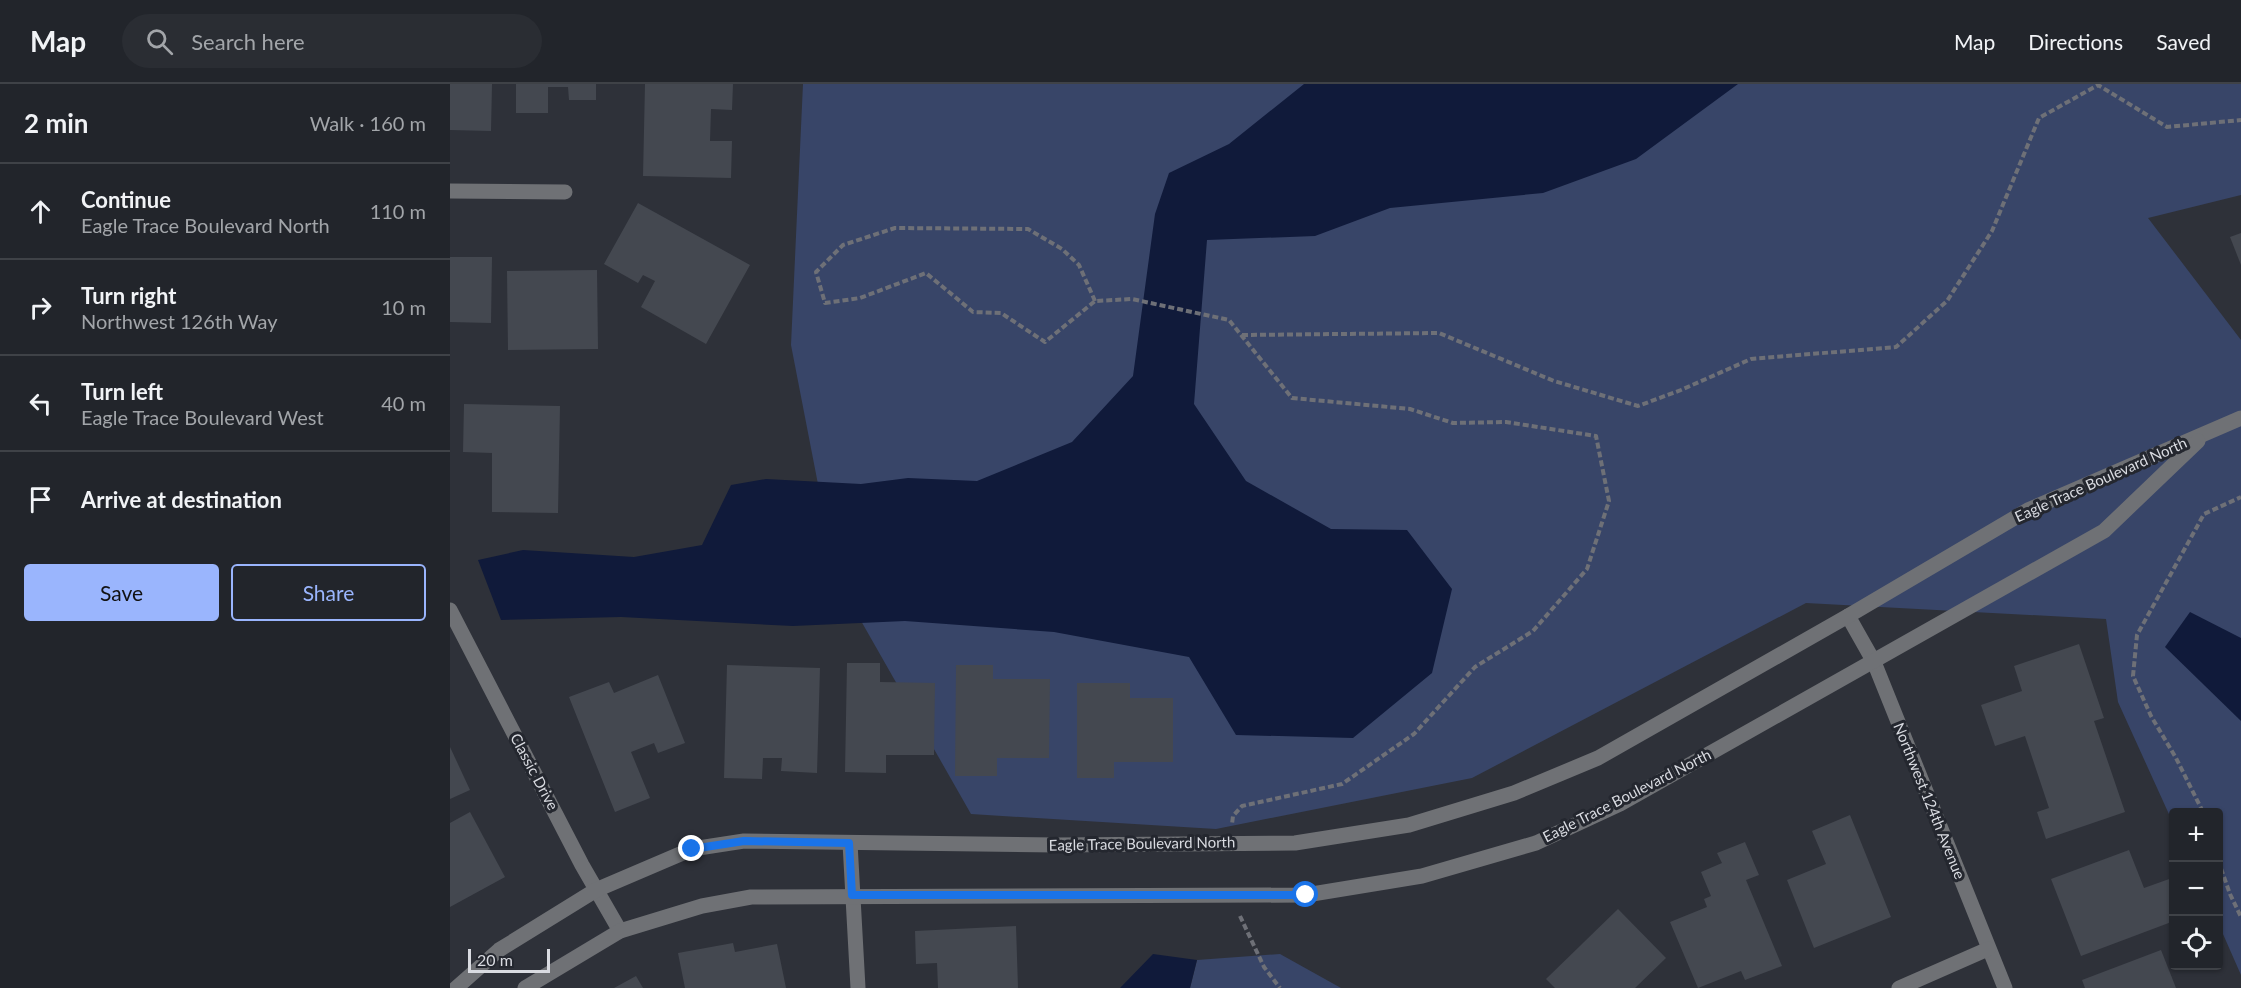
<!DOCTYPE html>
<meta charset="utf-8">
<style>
:root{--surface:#22252b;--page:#2a2d33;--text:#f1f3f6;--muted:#a2a5a9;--line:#3f4247;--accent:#9ab5fd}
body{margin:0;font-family:Lato,sans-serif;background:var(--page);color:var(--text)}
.controls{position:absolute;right:18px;bottom:18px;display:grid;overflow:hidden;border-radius:6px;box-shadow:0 2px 4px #0004}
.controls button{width:54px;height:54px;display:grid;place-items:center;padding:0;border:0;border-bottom:2px solid var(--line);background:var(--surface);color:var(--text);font:30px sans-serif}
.scale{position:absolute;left:18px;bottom:15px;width:82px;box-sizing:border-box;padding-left:6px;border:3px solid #d9dbe1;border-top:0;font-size:16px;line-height:21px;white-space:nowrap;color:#d9dbe1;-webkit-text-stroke:4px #24272f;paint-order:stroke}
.stop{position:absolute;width:18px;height:18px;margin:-14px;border:4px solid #1a73e8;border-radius:50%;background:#fff}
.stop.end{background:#1a73e8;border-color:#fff;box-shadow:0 2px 6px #0008}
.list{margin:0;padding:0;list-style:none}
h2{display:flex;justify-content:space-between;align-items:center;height:78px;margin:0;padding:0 24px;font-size:26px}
h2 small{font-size:20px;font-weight:400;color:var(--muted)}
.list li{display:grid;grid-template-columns:39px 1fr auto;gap:18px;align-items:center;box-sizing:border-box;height:96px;padding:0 24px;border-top:2px solid var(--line)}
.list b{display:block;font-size:22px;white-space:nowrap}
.list p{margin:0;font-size:20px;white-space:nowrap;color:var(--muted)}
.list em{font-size:20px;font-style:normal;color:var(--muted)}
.actions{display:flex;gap:12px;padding:18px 24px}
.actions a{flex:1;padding:14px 0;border:2px solid var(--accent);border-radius:6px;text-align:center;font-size:21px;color:var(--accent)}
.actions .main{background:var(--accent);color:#111}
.icon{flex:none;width:33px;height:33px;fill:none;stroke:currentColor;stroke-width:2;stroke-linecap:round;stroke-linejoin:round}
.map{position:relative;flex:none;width:1791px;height:904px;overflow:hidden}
header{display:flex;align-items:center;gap:36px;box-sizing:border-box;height:84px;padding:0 30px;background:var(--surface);border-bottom:2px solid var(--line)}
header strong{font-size:28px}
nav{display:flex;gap:33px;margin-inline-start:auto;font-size:21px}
.search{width:420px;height:54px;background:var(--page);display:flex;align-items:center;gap:15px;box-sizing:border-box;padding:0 21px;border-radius:33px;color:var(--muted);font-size:22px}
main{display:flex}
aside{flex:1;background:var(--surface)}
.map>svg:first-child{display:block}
</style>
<header>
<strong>Map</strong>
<div class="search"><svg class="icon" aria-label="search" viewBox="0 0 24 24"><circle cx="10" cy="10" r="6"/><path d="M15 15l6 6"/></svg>Search here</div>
<nav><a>Map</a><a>Directions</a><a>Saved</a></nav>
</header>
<main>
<aside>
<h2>2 min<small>Walk · 160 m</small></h2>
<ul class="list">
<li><svg class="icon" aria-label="ahead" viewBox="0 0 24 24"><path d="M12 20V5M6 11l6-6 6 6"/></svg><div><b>Continue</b><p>Eagle Trace Boulevard North</p></div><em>110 m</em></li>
<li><svg class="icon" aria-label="right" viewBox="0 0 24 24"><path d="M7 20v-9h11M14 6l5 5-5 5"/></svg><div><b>Turn right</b><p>Northwest 126th Way</p></div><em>10 m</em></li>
<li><svg class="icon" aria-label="left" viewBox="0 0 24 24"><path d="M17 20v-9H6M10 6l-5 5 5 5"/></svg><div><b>Turn left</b><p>Eagle Trace Boulevard West</p></div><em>40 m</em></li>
<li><svg class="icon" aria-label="arrive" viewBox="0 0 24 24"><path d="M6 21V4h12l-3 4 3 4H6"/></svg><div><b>Arrive at destination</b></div></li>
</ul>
<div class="actions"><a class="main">Save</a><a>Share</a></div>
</aside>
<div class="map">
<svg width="1791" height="904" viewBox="0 0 1791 904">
<rect width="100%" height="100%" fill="#2e3139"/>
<g fill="#384568">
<path d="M 353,0 L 1791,0 L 1791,111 L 1698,134 L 1791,256 L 1791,891 L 1769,841 L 1768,728 L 1724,728 L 1723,739 L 1668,618 L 1656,535 L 1356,519 L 1022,694 L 766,745 L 521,730 L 386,493 L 341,261 Z"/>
<path d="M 830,870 L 891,904 L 740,904 L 747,876 Z"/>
</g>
<g fill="#101a3a">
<path d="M 854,0 L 1288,0 L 1186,75 L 1093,109 L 940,124 L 865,152 L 757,156 L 744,320 L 796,397 L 881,445 L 957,446 L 1002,505 L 982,589 L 903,654 L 786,651 L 739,573 L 604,548 L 455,537 L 343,542 L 171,533 L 51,536 L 28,476 L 73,466 L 184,473 L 252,461 L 281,401 L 316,395 L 411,400 L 458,394 L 527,397 L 622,358 L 683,292 L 705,130 L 719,89 L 779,60 Z"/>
<path d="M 1740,528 L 1791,554 L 1791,637 L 1715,563 Z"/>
<path d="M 703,870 L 747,876 L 740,904 L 670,904 Z"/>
</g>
<g fill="#444850">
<path d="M 0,0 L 42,0 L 41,47 L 0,46 Z"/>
<path d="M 66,0 L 146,0 L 146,16 L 119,16 L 118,3 L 98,3 L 98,29 L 66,29 Z"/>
<path d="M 195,0 L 283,0 L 282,26 L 261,25 L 260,57 L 282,57 L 281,94 L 193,92 Z"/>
<path d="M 188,119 L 300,181 L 256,260 L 191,223 L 205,197 L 193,191 L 188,199 L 154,180 Z"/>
<path d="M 1791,149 L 1791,181 L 1780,153 Z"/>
<path d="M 0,173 L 42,173 L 41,239 L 0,238 Z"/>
<path d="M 147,186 L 148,265 L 58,266 L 57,187 Z"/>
<path d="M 14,320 L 110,322 L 108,429 L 42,428 L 42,369 L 13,368 Z"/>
<path d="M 1629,560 L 1654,634 L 1644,637 L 1675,728 L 1596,755 L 1587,728 L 1599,724 L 1575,652 L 1545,662 L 1531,621 L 1572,607 L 1564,582 Z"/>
<path d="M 397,579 L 430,579 L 430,598 L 485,599 L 484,671 L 436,671 L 436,689 L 395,688 Z"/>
<path d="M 277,581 L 370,584 L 367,689 L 331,687 L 332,674 L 313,674 L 312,695 L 274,694 Z"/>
<path d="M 506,581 L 543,581 L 543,595 L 600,595 L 599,674 L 547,674 L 547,692 L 505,692 Z"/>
<path d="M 208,591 L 235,659 L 208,669 L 204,659 L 181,668 L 200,714 L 165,728 L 119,613 L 159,598 L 164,609 Z"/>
<path d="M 627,599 L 680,599 L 680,614 L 723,614 L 723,678 L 664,678 L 664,694 L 627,694 Z"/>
<path d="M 0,663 L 20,706 L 0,715 Z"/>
<path d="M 20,728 L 55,793 L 0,823 L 0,739 Z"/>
<path d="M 1400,731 L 1441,833 L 1364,864 L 1337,796 L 1376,780 L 1362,747 Z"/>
<path d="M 1295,758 L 1309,791 L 1296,796 L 1332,882 L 1295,896 L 1291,887 L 1248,904 L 1220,838 L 1257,823 L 1254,815 L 1261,812 L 1251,788 L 1272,779 L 1267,769 Z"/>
<path d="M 1679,766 L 1694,804 L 1722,794 L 1724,837 L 1631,872 L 1601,795 Z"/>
<path d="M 1168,825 L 1216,874 L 1185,904 L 1105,904 L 1096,895 Z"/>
<path d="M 566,842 L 568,904 L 488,904 L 487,879 L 466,880 L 465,847 Z"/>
<path d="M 283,859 L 285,868 L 327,860 L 336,904 L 235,904 L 228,869 Z"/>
<path d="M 1711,866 L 1726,904 L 1635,904 L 1632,896 Z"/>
<path d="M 186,892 L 193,904 L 164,904 Z"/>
</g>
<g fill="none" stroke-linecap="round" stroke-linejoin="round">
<g stroke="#6e7077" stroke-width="4" stroke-dasharray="6 3" stroke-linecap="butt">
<path d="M 645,217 L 629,181 L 612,165 L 578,145 L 445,144 L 393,161 L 366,188 L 375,219 L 410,214 L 476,189 L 523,228 L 551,229 L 595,258 L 645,217 L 682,215 L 779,236 L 842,314 L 960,325 L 1003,339 L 1056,338 L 1146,352 L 1159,417 L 1137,485 L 1083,547 L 1025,583 L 964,650 L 892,700 L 792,722 L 783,732 L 782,740"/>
<path d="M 792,251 L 989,249 L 1104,297 L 1188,322 L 1231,306 L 1301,275 L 1446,263 L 1497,217 L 1542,147 L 1589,34 L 1648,1 L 1717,43 L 1791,36"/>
<path d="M 1753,728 L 1726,674 L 1701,632 L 1683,592 L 1687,551 L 1754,430 L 1791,413"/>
<path d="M 1768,776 L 1780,810 L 1791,833"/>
<path d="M 790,832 L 814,883 L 830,904"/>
</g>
<g stroke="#6f7175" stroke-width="15">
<path d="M 0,107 L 115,108"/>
<path d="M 0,526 L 132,781 L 170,847"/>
<path d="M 1398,532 L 1424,578 L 1555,904"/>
<path d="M 400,759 L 408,904"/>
<path d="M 6,904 L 49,866 L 146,806 L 242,765 L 294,757 L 607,761 L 845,759 L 959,741 L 1064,709 L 1148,674 L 1398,532 L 1578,426 L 1791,334"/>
<path d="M 75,904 L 170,847 L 252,822 L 301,813 L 856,811 L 972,792 L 1086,759 L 1170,720 L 1654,447 L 1748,357"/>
<path d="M 1449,904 L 1538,865"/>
</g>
</g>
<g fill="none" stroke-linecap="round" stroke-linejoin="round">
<path stroke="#1a73e8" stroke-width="8" d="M 242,765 L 294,757 L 399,759 L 402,811 L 856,811"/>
</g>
<g text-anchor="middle" stroke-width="6" stroke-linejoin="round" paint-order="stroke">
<g font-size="15" fill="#d9dbe1" stroke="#24272f">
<text transform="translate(1651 396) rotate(-24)" y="5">Eagle Trace Boulevard North</text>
<text transform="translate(84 688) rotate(62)" y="5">Classic Drive</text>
<text transform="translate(1177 712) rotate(-27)" y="5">Eagle Trace Boulevard North</text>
<text transform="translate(1479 717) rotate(68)" y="5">Northwest 124th Avenue</text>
<text transform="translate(692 760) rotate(-1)" y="5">Eagle Trace Boulevard North</text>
</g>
</g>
</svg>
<div class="controls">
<button>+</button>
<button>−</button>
<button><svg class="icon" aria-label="locate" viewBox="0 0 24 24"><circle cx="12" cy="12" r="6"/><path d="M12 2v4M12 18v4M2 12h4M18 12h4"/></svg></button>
</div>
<div class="scale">20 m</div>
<div class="stop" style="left:856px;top:811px"></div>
<div class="stop end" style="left:242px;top:765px"></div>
</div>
</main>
